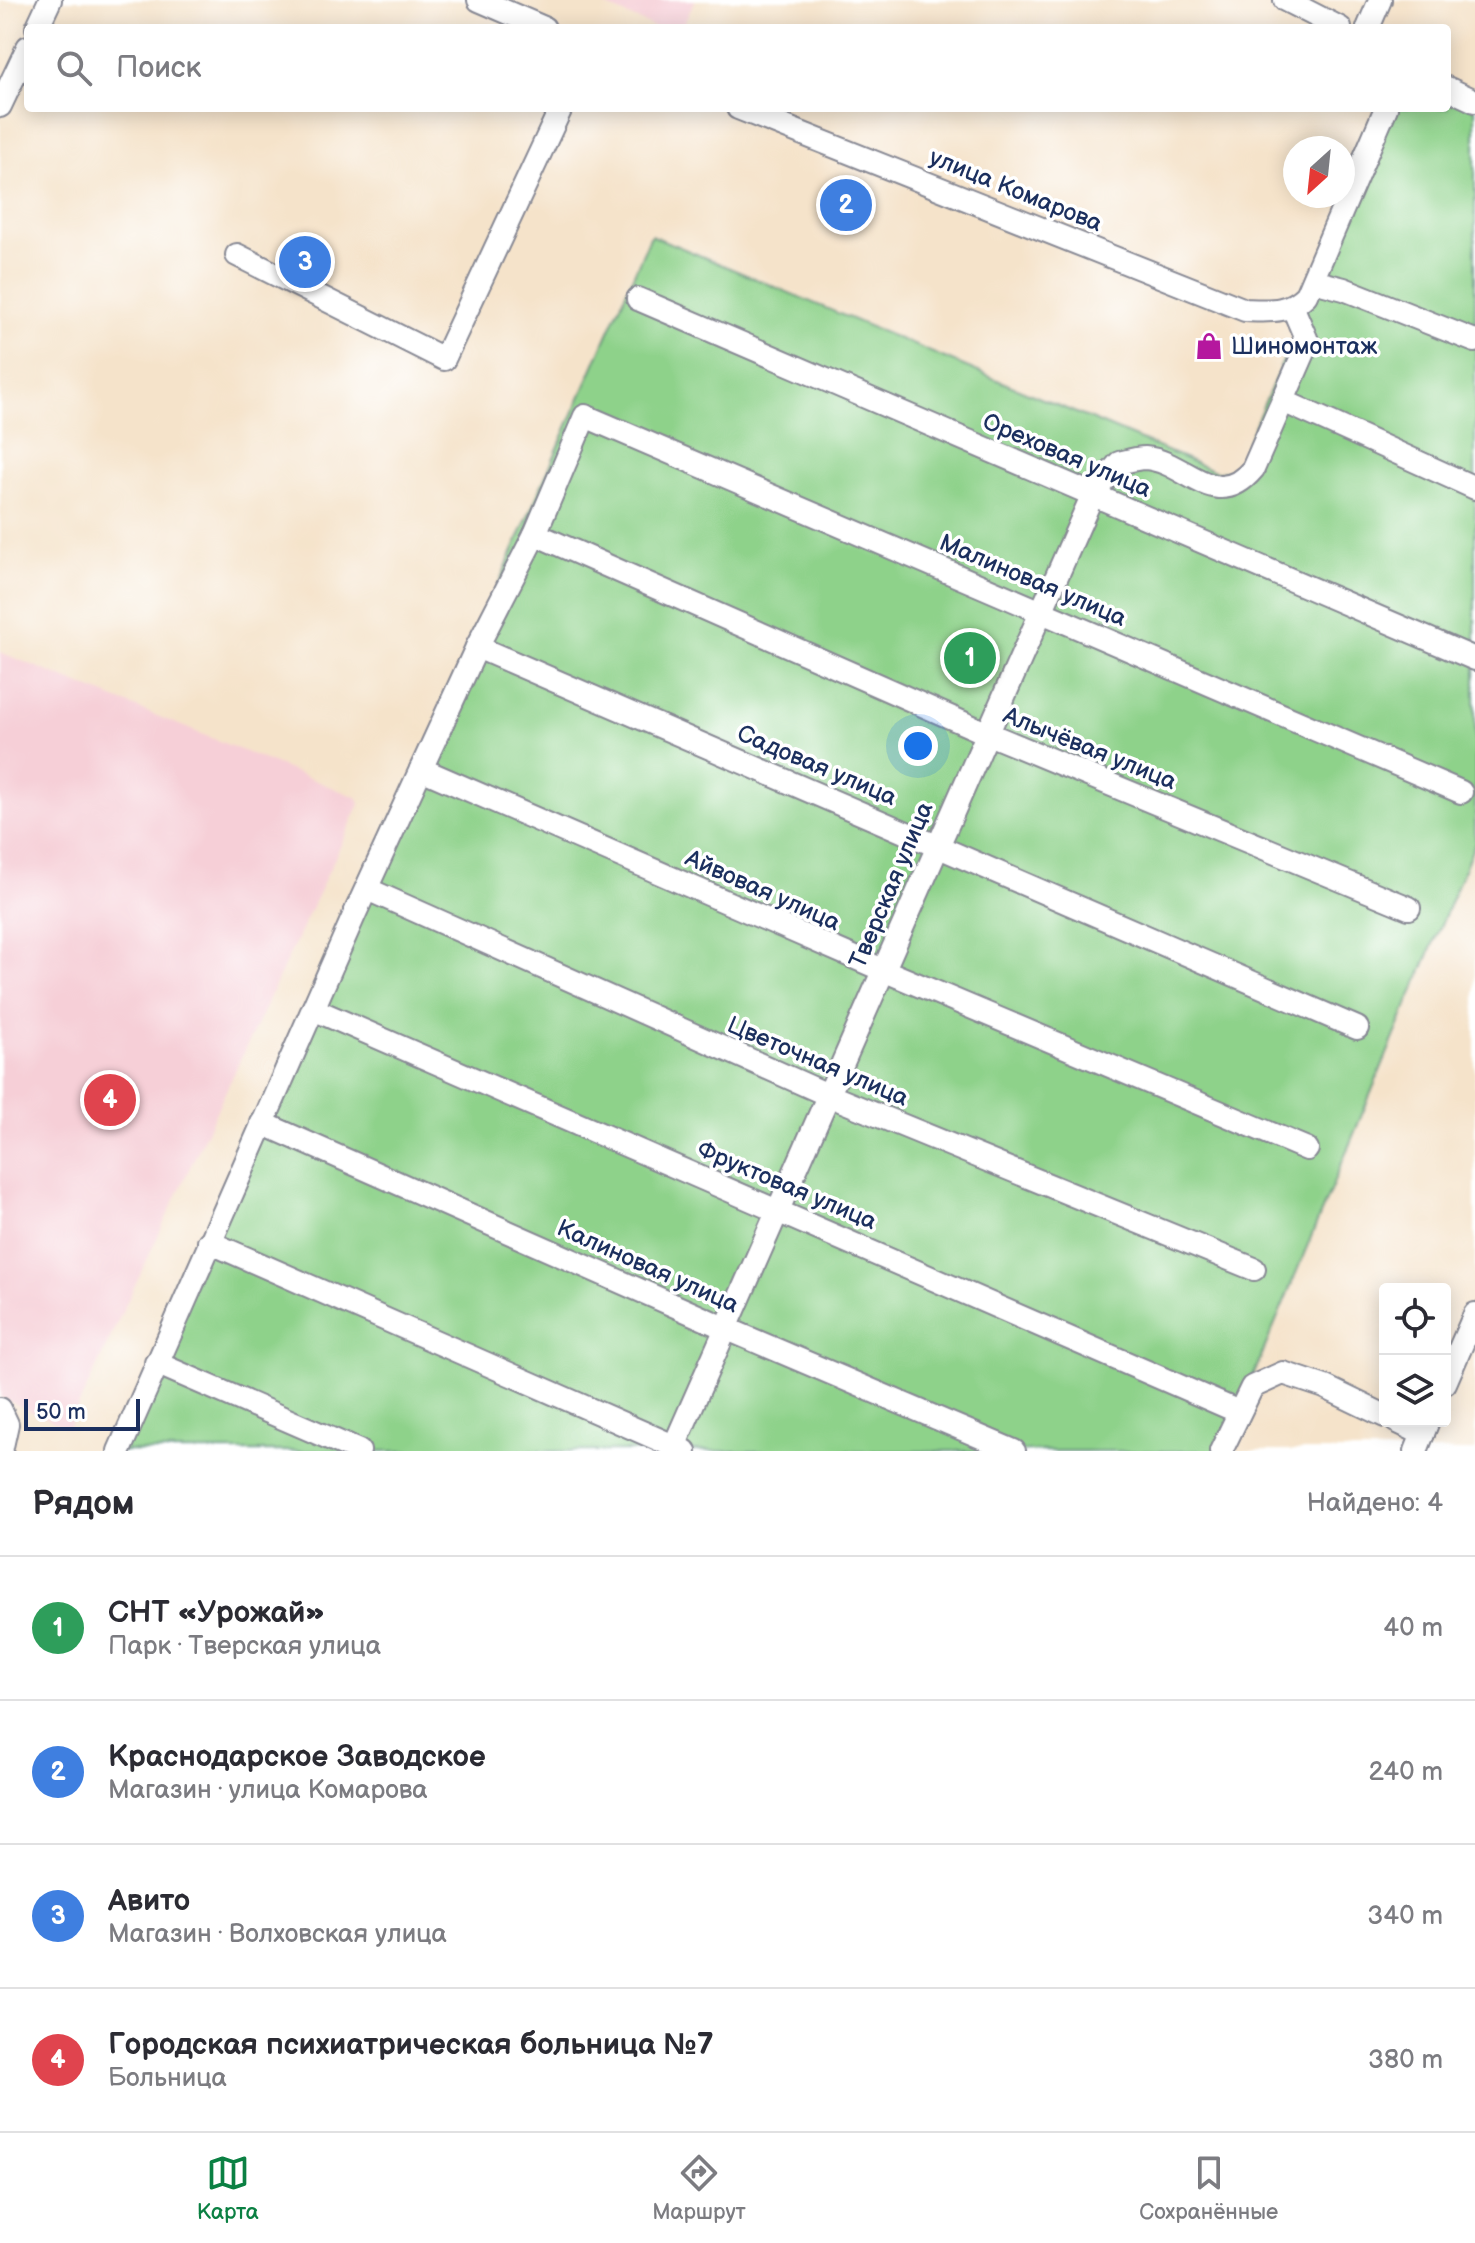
<!DOCTYPE html>
<html lang="ru">
<meta charset="utf-8">
<style>
:root{--surface:#fff;--page:#f2f2f3;--text:#2b2b33;--muted:#7c7c81;--line:#e1e1e2;--accent:#0b8043}
body{margin:0;font-family:"Balsamiq Sans",sans-serif;background:var(--page);color:var(--text)}
.controls{position:absolute;right:24px;bottom:24px;display:grid;overflow:hidden;border-radius:8px;box-shadow:0 4px 20px #0003}
.controls button{width:72px;height:72px;display:grid;place-items:center;padding:0;border:0;border-bottom:2px solid var(--line);background:var(--surface);color:var(--text);font:40px sans-serif}
.compass{position:absolute;left:1283px;top:136px;width:72px;height:72px;border-radius:50%;background:var(--surface);box-shadow:0 4px 20px #0003;rotate:207deg}
.scale{position:absolute;left:24px;bottom:20px;width:116px;box-sizing:border-box;padding-left:8px;border:4px solid #1b2f5e;border-top:0;font-size:22px;line-height:28px;white-space:nowrap;color:#1b2f5e;-webkit-text-stroke:6px #fff;paint-order:stroke}
.you{position:absolute;left:918px;top:746px;width:28px;height:28px;margin:-20px;border:6px solid #fff;border-radius:50%;background:#1a73e8;box-shadow:0 0 0 12px #1a73e833}
.badge{display:grid;place-items:center;width:52px;height:52px;border-radius:50%;background:var(--accent);color:#fff;font-size:26px;font-weight:700}
.pin{position:absolute;translate:-50% -50%;border:4px solid #fff;box-shadow:0 2px 8px #0006}
.list{margin:0;padding:0;list-style:none}
h2{display:flex;justify-content:space-between;align-items:center;height:104px;margin:0;padding:0 32px;font-size:34px}
h2 small{font-size:26px;font-weight:400;color:var(--muted)}
.list li{display:grid;grid-template-columns:52px 1fr auto;gap:24px;align-items:center;box-sizing:border-box;height:144px;padding:0 32px;border-top:2px solid var(--line)}
.list b{display:block;font-size:30px;white-space:nowrap}
.list p{margin:0;font-size:26px;white-space:nowrap;color:var(--muted)}
.list em{font-size:26px;font-style:normal;color:var(--muted)}
.icon{flex:none;width:44px;height:44px;fill:none;stroke:currentColor;stroke-width:2;stroke-linecap:round;stroke-linejoin:round}
.map{position:relative;flex:none;width:1475px;height:1451px;overflow:hidden}
.search{position:absolute;background:var(--surface);box-shadow:0 4px 20px #0003;left:24px;right:24px;top:24px;height:88px;display:flex;align-items:center;gap:20px;box-sizing:border-box;padding:0 28px;border-radius:8px;color:var(--muted);font-size:30px}
.sheet{height:680px;background:var(--surface)}
nav{display:flex;justify-content:space-around;align-items:center;box-sizing:border-box;height:112px;border-top:2px solid var(--line);background:var(--surface);font-size:22px;color:var(--muted)}
nav a{display:grid;justify-items:center;gap:4px}
nav .on{color:var(--accent)}
.map>svg:first-child{display:block}
</style>
<div class="map">
<svg width="1475" height="1451" viewBox="0 0 1475 1451">
<rect width="100%" height="100%" fill="#fff"/>
<filter id="ink" filterUnits="userSpaceOnUse"><feTurbulence type="fractalNoise" baseFrequency=".0125" numOctaves="2"/><feDisplacementMap in="SourceGraphic" scale="16" xChannelSelector="R" yChannelSelector="G"/><feConvolveMatrix kernelMatrix="1 2 1 2 8 2 1 2 1" color-interpolation-filters="sRGB"/></filter>
<filter id="wash" filterUnits="userSpaceOnUse"><feTurbulence type="fractalNoise" baseFrequency=".006" numOctaves="4" result="noise"/><feDisplacementMap in="SourceGraphic" scale="32" xChannelSelector="R" yChannelSelector="G"/><feGaussianBlur stdDeviation="1.8" result="paint"/><feColorMatrix in="noise" values="0 0 0 0 0 0 0 0 0 0 0 0 0 0 0 0 0 1.4 0 .05"/><feComposite in="paint" operator="in"/></filter>
<g filter="url(#wash)">
<rect width="100%" height="100%" fill="#f5e3ca"/>
<g fill="#f6cfd7">
<path d="M 592,0 L 695,0 L 682,28 L 656,28 Z"/>
<path d="M 0,652 L 358,798 L 360,804 L 68,1428 L 0,1397 Z"/>
</g>
<path fill="#8ed28a" stroke="#548074" stroke-width="2" d="M 1447,97 L 1475,109 L 1475,843 L 1222,1451 L 120,1451 L 651,235 L 1217,472 L 1235,470 L 1394,108 L 1447,108 Z"/>
</g>
<g filter="url(#ink)">
<g fill="none" stroke-linecap="round" stroke-linejoin="round">
<g stroke="#888994" stroke-width="26">
<g id="minor">
<path d="M 479,0 L 544,28"/>
<path d="M 1285,0 L 1340,28"/>
<path d="M 37,28 L 50,0"/>
<path d="M 1368,28 L 1380,0"/>
<path d="M 1447,88 L 1475,101"/>
<path d="M 0,106 L 28,47"/>
<path d="M 738,108 L 1245,310 C 1271,311 1288,313 1306,295 L 1386,108"/>
<path d="M 237,255 L 444,359 L 561,108"/>
<path d="M 1313,281 L 1344,289 L 1475,341"/>
<path d="M 638,299 L 1475,659"/>
<path d="M 1283,401 L 1475,488"/>
<path d="M 535,534 L 986,733 L 1409,908"/>
<path d="M 477,647 L 1357,1028"/>
<path d="M 421,769 L 883,970 L 1307,1149"/>
<path d="M 367,889 L 828,1095 L 1254,1269"/>
<path d="M 313,1009 L 1239,1412"/>
<path d="M 262,1123 L 725,1328 L 1014,1451"/>
<path d="M 209,1242 L 685,1451"/>
<path d="M 156,1363 L 359,1451"/>
<path d="M 1445,1383 L 1475,1314"/>
<path d="M 0,1409 L 7,1424 L 1,1451"/>
<path d="M 1396,1421 L 1423,1434"/>
<path d="M 119,1451 L 356,911 L 477,647 L 535,534 L 585,416 L 1461,792"/>
<path d="M 672,1451 L 1093,494 L 1119,463 C 1127,461 1137,458 1145,458 C 1187,461 1215,514 1253,469 L 1308,343 L 1293,308"/>
<path d="M 1221,1451 L 1252,1387 L 1283,1373 L 1325,1387 L 1385,1416"/>
<path d="M 1416,1451 L 1428,1421"/>
</g>
</g>
<use href="#minor" stroke="#fff" stroke-width="22"/>
</g>
</g>
<defs>
<g id="shop-bare" transform="scale(2.16)"><path d="M-5-2.5h2.3a2.7 3.5 0 0 1 5.4 0H5L5.5 6h-11ZM-1.5-2.5h3a1.5 2.3 0 0 0-3 0Z" fill="#b5179e" stroke="#fff" stroke-width="2.5" paint-order="stroke"/></g>
</defs>
<g fill-rule="evenodd">
<use href="#shop-bare" x="1209" y="346"/>
</g>
<g text-anchor="middle" stroke-width="7" stroke-linejoin="round" paint-order="stroke">
<g font-size="24" fill="#1b2f5e" stroke="#fff">
<text transform="translate(1016 190) rotate(22)" y="8">улица Комарова</text>
<text transform="translate(1067 455) rotate(23)" y="8">Ореховая улица</text>
<text transform="translate(1033 580) rotate(23)" y="8">Малиновая улица</text>
<text transform="translate(1090 748) rotate(22)" y="8">Алычёвая улица</text>
<text transform="translate(817 765) rotate(23)" y="8">Садовая улица</text>
<text transform="translate(891 885) rotate(-67)" y="8">Тверская улица</text>
<text transform="translate(763 890) rotate(24)" y="8">Айвовая улица</text>
<text transform="translate(818 1061) rotate(23)" y="8">Цветочная улица</text>
<text transform="translate(787 1185) rotate(23)" y="8">Фруктовая улица</text>
<text transform="translate(648 1266) rotate(24)" y="8">Калиновая улица</text>
</g>
<g font-size="24" fill="#1b2f5e" stroke="#fff" text-anchor="start">
<text x="1231" y="354">Шиномонтаж</text>
</g>
</g>
</svg>
<div class="controls">
<button><svg class="icon" aria-label="locate" viewBox="0 0 24 24"><circle cx="12" cy="12" r="6"/><path d="M12 2v4M12 18v4M2 12h4M18 12h4"/></svg></button>
<button><svg class="icon" aria-label="layers" viewBox="0 0 24 24"><path d="M12 4l9 5-9 5-9-5zM3 14l9 5 9-5"/></svg></button>
</div>
<svg class="compass" viewBox="-18 -18 36 36"><path d="M0-13l5 13h-10z" fill="#e53935"/><path d="M0 13l5-13h-10z" fill="#7c7c81"/></svg>
<div class="scale">50 m</div>
<div class="you"></div>
<div class="pin badge" style="left:970px;top:658px;background:#2e9e5b">1</div>
<div class="pin badge" style="left:846px;top:205px;background:#3f7fe0">2</div>
<div class="pin badge" style="left:305px;top:262px;background:#3f7fe0">3</div>
<div class="pin badge" style="left:110px;top:1100px;background:#e0444e">4</div>
<div class="search"><svg class="icon" aria-label="search" viewBox="0 0 24 24"><circle cx="10" cy="10" r="6"/><path d="M15 15l6 6"/></svg>Поиск</div>
</div>
<section class="sheet">
<h2>Рядом<small>Найдено: 4</small></h2>
<ul class="list">
<li><span class="badge" style="background:#2e9e5b">1</span><div><b>СНТ «Урожай»</b><p>Парк · Тверская улица</p></div><em>40 m</em></li>
<li><span class="badge" style="background:#3f7fe0">2</span><div><b>Краснодарское Заводское</b><p>Магазин · улица Комарова</p></div><em>240 m</em></li>
<li><span class="badge" style="background:#3f7fe0">3</span><div><b>Авито</b><p>Магазин · Волховская улица</p></div><em>340 m</em></li>
<li><span class="badge" style="background:#e0444e">4</span><div><b>Городская психиатрическая больница №7</b><p>Больница</p></div><em>380 m</em></li>
</ul>
</section>
<nav>
<a class="on"><svg class="icon" aria-label="map" viewBox="0 0 24 24"><path d="M3 6l6-2 6 2 6-2v14l-6 2-6-2-6 2zM9 4v14M15 6v14"/></svg>Карта</a>
<a><svg class="icon" aria-label="directions" viewBox="0 0 24 24"><path d="M12 3l9 9-9 9-9-9zM9 14v-3h6M13 9l2 2-2 2"/></svg>Маршрут</a>
<a><svg class="icon" aria-label="saved" viewBox="0 0 24 24"><path d="M7 4h10v16l-5-4-5 4z"/></svg>Сохранённые</a>
</nav>
